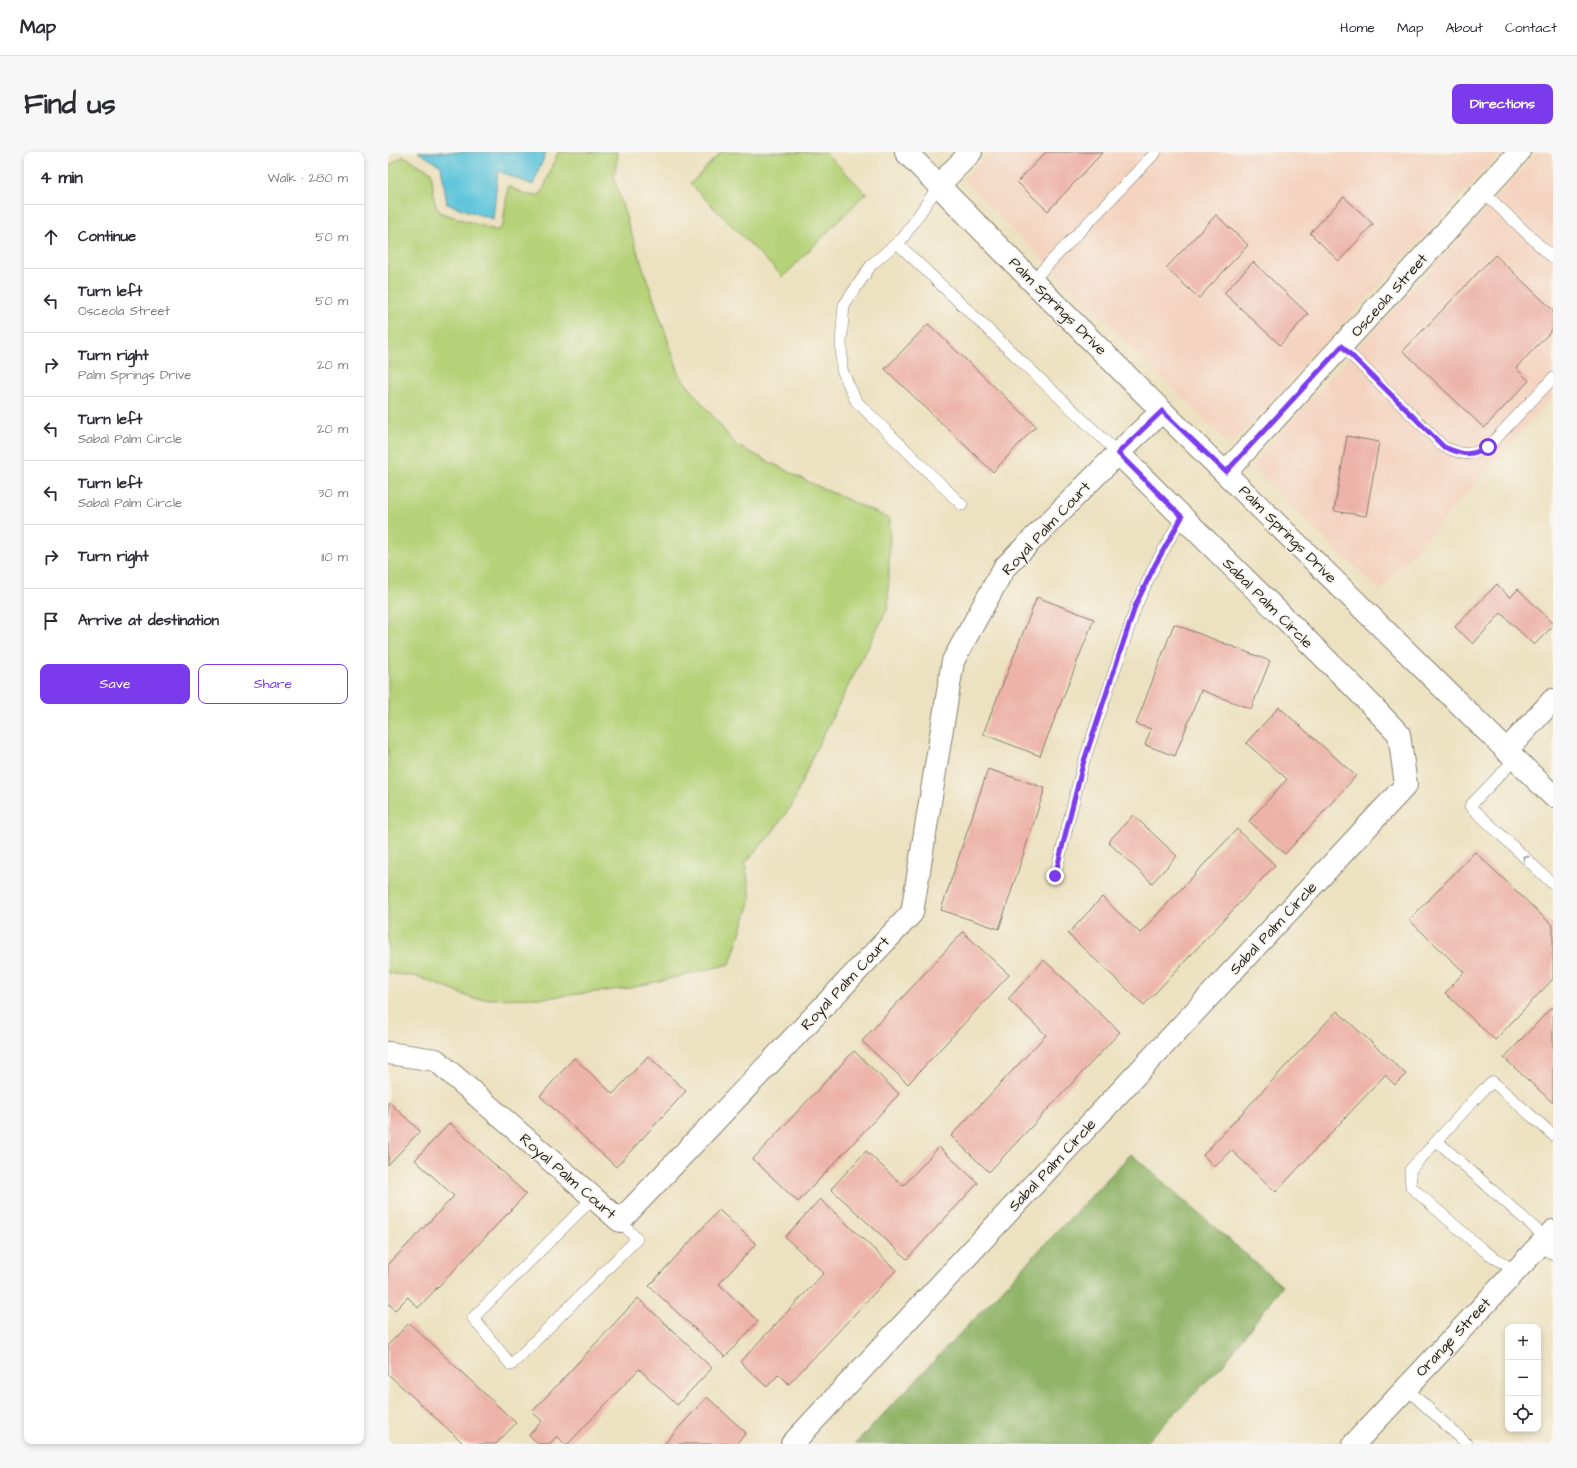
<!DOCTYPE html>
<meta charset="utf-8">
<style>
:root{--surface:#fff;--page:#f7f7f7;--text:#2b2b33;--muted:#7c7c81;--line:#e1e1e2;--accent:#7c3aed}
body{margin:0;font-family:"Architects Daughter",sans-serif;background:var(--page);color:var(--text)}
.controls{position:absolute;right:12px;bottom:12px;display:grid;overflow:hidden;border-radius:8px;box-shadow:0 2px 6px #0003}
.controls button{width:36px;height:36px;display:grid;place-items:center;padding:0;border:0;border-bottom:1px solid var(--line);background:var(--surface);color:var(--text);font:20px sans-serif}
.stop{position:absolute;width:12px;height:12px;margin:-9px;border:3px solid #7c3aed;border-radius:50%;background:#fff}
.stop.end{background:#7c3aed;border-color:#fff;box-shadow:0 1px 4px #0008}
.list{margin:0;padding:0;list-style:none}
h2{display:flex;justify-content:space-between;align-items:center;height:52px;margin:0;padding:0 16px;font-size:17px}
h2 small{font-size:13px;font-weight:400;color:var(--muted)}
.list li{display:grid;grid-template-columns:26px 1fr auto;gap:12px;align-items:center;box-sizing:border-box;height:64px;padding:0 16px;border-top:1px solid var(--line)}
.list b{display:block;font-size:15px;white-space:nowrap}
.list p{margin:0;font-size:13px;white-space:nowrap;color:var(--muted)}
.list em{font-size:13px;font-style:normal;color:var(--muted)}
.actions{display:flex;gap:8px;padding:12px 16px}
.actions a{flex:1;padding:9px 0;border:1px solid var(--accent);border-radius:8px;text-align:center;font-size:14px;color:var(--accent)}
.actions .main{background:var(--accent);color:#fff}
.icon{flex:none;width:22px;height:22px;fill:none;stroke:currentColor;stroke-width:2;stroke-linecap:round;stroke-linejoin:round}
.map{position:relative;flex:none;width:1165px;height:1292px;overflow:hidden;border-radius:8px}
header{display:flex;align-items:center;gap:24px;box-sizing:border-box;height:56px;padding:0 20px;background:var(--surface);border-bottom:1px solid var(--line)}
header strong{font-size:19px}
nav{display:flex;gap:22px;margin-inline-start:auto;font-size:14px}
.intro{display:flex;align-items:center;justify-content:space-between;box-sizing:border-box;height:96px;padding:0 24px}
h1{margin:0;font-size:28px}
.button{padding:10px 18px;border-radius:8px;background:var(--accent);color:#fff;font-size:14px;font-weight:700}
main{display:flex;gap:24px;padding:0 24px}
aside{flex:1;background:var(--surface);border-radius:8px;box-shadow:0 2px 6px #0003}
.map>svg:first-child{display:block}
</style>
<header>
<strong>Map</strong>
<nav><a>Home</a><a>Map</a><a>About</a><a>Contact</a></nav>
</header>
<div class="intro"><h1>Find us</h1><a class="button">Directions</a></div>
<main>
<aside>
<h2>4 min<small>Walk · 280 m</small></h2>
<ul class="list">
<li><svg class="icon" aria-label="ahead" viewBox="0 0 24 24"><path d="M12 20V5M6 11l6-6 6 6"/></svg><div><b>Continue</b></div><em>50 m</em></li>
<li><svg class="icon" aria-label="left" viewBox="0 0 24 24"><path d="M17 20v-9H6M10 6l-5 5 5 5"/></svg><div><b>Turn left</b><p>Osceola Street</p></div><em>50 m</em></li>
<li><svg class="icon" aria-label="right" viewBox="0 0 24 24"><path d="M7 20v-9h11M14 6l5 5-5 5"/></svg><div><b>Turn right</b><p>Palm Springs Drive</p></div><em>20 m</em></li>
<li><svg class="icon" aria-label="left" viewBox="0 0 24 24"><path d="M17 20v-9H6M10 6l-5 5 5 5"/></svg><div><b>Turn left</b><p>Sabal Palm Circle</p></div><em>20 m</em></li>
<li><svg class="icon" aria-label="left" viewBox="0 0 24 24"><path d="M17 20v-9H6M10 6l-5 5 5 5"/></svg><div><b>Turn left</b><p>Sabal Palm Circle</p></div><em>30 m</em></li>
<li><svg class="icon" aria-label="right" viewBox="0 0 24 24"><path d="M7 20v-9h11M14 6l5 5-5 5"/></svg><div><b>Turn right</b></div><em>110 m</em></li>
<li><svg class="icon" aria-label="arrive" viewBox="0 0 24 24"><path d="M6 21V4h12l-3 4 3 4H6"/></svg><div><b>Arrive at destination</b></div></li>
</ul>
<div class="actions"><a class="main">Save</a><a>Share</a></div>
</aside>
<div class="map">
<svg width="1165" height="1292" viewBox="0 0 1165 1292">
<rect width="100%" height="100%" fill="#f7f3e8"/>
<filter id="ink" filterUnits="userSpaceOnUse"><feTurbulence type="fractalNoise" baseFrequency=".025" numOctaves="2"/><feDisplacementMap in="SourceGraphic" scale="8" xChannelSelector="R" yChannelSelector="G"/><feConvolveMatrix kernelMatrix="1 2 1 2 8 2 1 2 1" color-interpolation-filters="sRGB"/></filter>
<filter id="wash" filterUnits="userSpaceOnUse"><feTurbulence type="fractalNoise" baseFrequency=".012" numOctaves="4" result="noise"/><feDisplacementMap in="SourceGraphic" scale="16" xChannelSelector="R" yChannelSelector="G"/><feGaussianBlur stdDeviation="0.9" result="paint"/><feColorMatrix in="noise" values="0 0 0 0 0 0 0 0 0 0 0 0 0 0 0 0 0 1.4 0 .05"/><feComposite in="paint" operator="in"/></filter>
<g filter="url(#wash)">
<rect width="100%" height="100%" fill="#ece1c0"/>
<g fill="#f4d3c0">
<path d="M 602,0 L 1113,0 L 843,294 L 575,28 Z"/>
<path d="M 1150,0 L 1165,0 L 1165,244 L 992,439 L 935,385 L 863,313 Z"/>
</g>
<g fill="#b5d278" stroke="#68774a">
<path d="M 170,0 L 230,0 L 226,26 L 240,72 L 292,224 L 348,293 L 423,331 L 502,367 L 500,456 L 426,601 L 404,653 L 383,682 L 357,711 L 363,747 L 342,812 L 242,836 L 155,846 L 86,847 L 31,825 L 0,821 L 0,14 L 16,4 L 43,20 L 47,52 L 53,61 L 107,78 L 110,78 L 115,73 L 120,34 C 129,38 145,48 154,41 Z"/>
<path d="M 333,0 L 437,0 L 478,41 L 395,125 L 302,32 Z"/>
</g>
<path fill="#90b468" stroke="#566842" d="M 743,1002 L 894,1134 L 833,1215 L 756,1292 L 467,1292 Z"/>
<path fill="#5ec5db" stroke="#3d707c" d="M 30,0 L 158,0 L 145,33 L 110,19 L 105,67 L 59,52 L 53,14 Z"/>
<g id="blocks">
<g fill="#edb3a9">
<path d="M 658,0 L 715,0 L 660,59 L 629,30 Z"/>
<path d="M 956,45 L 985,72 L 951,109 L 922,81 Z"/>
<path d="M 828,63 L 860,93 L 811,146 L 778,116 Z"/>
<path d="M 1107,103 L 1165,158 L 1165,177 L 1128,216 L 1141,229 L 1096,276 L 1015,199 Z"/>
<path d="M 865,110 L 920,162 L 892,193 L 836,141 Z"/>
<path d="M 540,172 L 648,274 L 605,320 L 497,217 Z"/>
<path d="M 959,284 L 991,290 L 978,364 L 946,359 Z"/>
<path d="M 1109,432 L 1122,446 L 1130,437 L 1165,471 L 1165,474 L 1146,493 L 1113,461 L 1085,492 L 1067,475 Z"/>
<path d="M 649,445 L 706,467 L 652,604 L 595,582 Z"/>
<path d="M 786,472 L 882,509 L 863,557 L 813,538 L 787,604 L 757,593 L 763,577 L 748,572 Z"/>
<path d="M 891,555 L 968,624 L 897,702 L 861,669 L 899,627 L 858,591 Z"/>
<path d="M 600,617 L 657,636 L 611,777 L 553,758 Z"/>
<path d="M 745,663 L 789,704 L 764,731 L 720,690 Z"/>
<path d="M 849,677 L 887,713 L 756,853 L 680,782 L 714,745 L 752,781 Z"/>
<path d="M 1087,700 L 1165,774 L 1165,827 L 1107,888 L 1057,841 L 1076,820 L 1021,768 Z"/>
<path d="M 575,780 L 621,823 L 520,932 L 474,889 Z"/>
<path d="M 656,808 L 732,880 L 601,1020 L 563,984 L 658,883 L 620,847 Z"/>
<path d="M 1165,854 L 1165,951 L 1116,906 Z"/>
<path d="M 949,859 L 1018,922 L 1007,933 L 997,923 L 888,1040 L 843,998 L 827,1015 L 815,1003 Z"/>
<path d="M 466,899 L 511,942 L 410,1050 L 365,1007 Z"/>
<path d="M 260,904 L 298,939 L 228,1015 L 152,944 L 186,906 L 225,942 Z"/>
<path d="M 0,949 L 32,979 L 0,1013 Z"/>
<path d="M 62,971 L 138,1042 L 30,1156 L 20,1145 L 7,1158 L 0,1151 L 0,1113 L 66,1044 L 27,1008 Z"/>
<path d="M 551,995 L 590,1031 L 519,1107 L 443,1037 L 478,999 L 515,1034 Z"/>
<path d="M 432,1047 L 508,1118 L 401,1232 L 391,1222 L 379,1235 L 352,1210 L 436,1121 L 397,1085 Z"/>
<path d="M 331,1058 L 368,1092 L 331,1132 L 370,1169 L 337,1205 L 261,1134 Z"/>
<path d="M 250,1146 L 324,1216 L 289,1253 L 251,1217 L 180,1292 L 177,1292 L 169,1284 L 161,1292 L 151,1292 L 141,1283 L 154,1269 L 144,1260 Z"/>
<path d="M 21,1171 L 128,1271 L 108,1292 L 76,1292 L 0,1222 L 0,1193 Z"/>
<path d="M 319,1245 L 358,1281 L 348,1292 L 276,1292 Z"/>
</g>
</g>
</g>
<g filter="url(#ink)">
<use href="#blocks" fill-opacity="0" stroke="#847e6e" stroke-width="1"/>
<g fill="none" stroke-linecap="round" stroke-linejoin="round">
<g stroke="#847e6e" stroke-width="12">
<g id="service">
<path d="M 551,33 L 515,86 L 484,112 L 456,153 L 453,189 L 454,218 L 468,249 L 574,353"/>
<path d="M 1095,40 L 1165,106"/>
<path d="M 509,91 L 730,301"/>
<path d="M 644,129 L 768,0"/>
<path d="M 954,194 L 1056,295 C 1076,303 1080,305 1100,295 L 1165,226"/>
<path d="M 1127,607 L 1082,654 L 1165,732"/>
<path d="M 667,724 L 695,612 L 749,452 L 767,413 L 794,365"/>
<path d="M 1049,989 L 1158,1086"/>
<path d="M 205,1046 L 85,1166 L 123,1213 L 249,1087 L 232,1069"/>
<path d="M 1153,1092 L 1165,1103"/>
<path d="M 1127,1119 L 1095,1098 L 1023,1035 L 1022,1018 L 1096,937 L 1105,930 L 1165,983"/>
<path d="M 1018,1236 L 1079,1292"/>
</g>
</g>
<g stroke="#847e6e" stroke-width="24">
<g id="minor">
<path d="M 551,33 L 583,0"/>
<path d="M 838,320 L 1131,0"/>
<path d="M 1118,599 L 1165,548"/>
<path d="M 0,901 L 48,908 L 232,1069 L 524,761 L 565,509 L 616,416 L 730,301"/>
<path d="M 404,1292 L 1018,633 L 1011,582 L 965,534 L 730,301 L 774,259"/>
<path d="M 966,1292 L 1165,1079"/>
</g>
</g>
<g stroke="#847e6e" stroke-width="24">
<path id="tertiary" d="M 518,0 L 644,129 L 774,259 L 1165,644"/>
</g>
<use href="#service" stroke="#fff" stroke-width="11"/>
<use href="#minor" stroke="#fff" stroke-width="22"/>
<use href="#tertiary" stroke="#fff" stroke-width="22"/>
</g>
<defs><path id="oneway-chevron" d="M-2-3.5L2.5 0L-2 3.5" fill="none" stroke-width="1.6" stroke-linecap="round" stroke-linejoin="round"/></defs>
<use stroke="#999" href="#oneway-chevron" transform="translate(1137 706) rotate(-137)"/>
</g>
<g fill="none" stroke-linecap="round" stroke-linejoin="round" filter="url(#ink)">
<path stroke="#7c3aed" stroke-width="5" d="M 667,724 L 695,612 L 748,452 L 767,413 L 794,365 L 730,301 L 774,259 L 838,320 L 954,194 L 1056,295 C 1076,303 1080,305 1100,295"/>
</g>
<g text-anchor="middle" stroke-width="3" stroke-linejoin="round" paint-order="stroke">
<g font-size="15" fill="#1c1c1c" stroke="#f7f3e8">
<text transform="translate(1001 143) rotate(-48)" y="5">Osceola Street</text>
<text transform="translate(670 154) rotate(45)" y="5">Palm Springs Drive</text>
<text transform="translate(658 376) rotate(-47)" y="5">Royal Palm Court</text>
<text transform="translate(900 382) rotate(45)" y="5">Palm Springs Drive</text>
<text transform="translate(880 451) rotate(45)" y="5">Sabal Palm Circle</text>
<text transform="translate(885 776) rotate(-47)" y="5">Sabal Palm Circle</text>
<text transform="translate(457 831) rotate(-47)" y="5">Royal Palm Court</text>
<text transform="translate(664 1013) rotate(-47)" y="5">Sabal Palm Circle</text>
<text transform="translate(180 1024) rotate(41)" y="5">Royal Palm Court</text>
<text transform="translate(1065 1185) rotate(-47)" y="5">Orange Street</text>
</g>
</g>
</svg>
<div class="controls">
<button>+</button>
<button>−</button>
<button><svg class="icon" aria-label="locate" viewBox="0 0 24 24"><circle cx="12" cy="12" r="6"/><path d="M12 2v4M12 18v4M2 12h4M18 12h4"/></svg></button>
</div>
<div class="stop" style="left:1100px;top:295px"></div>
<div class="stop end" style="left:667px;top:724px"></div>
</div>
</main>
